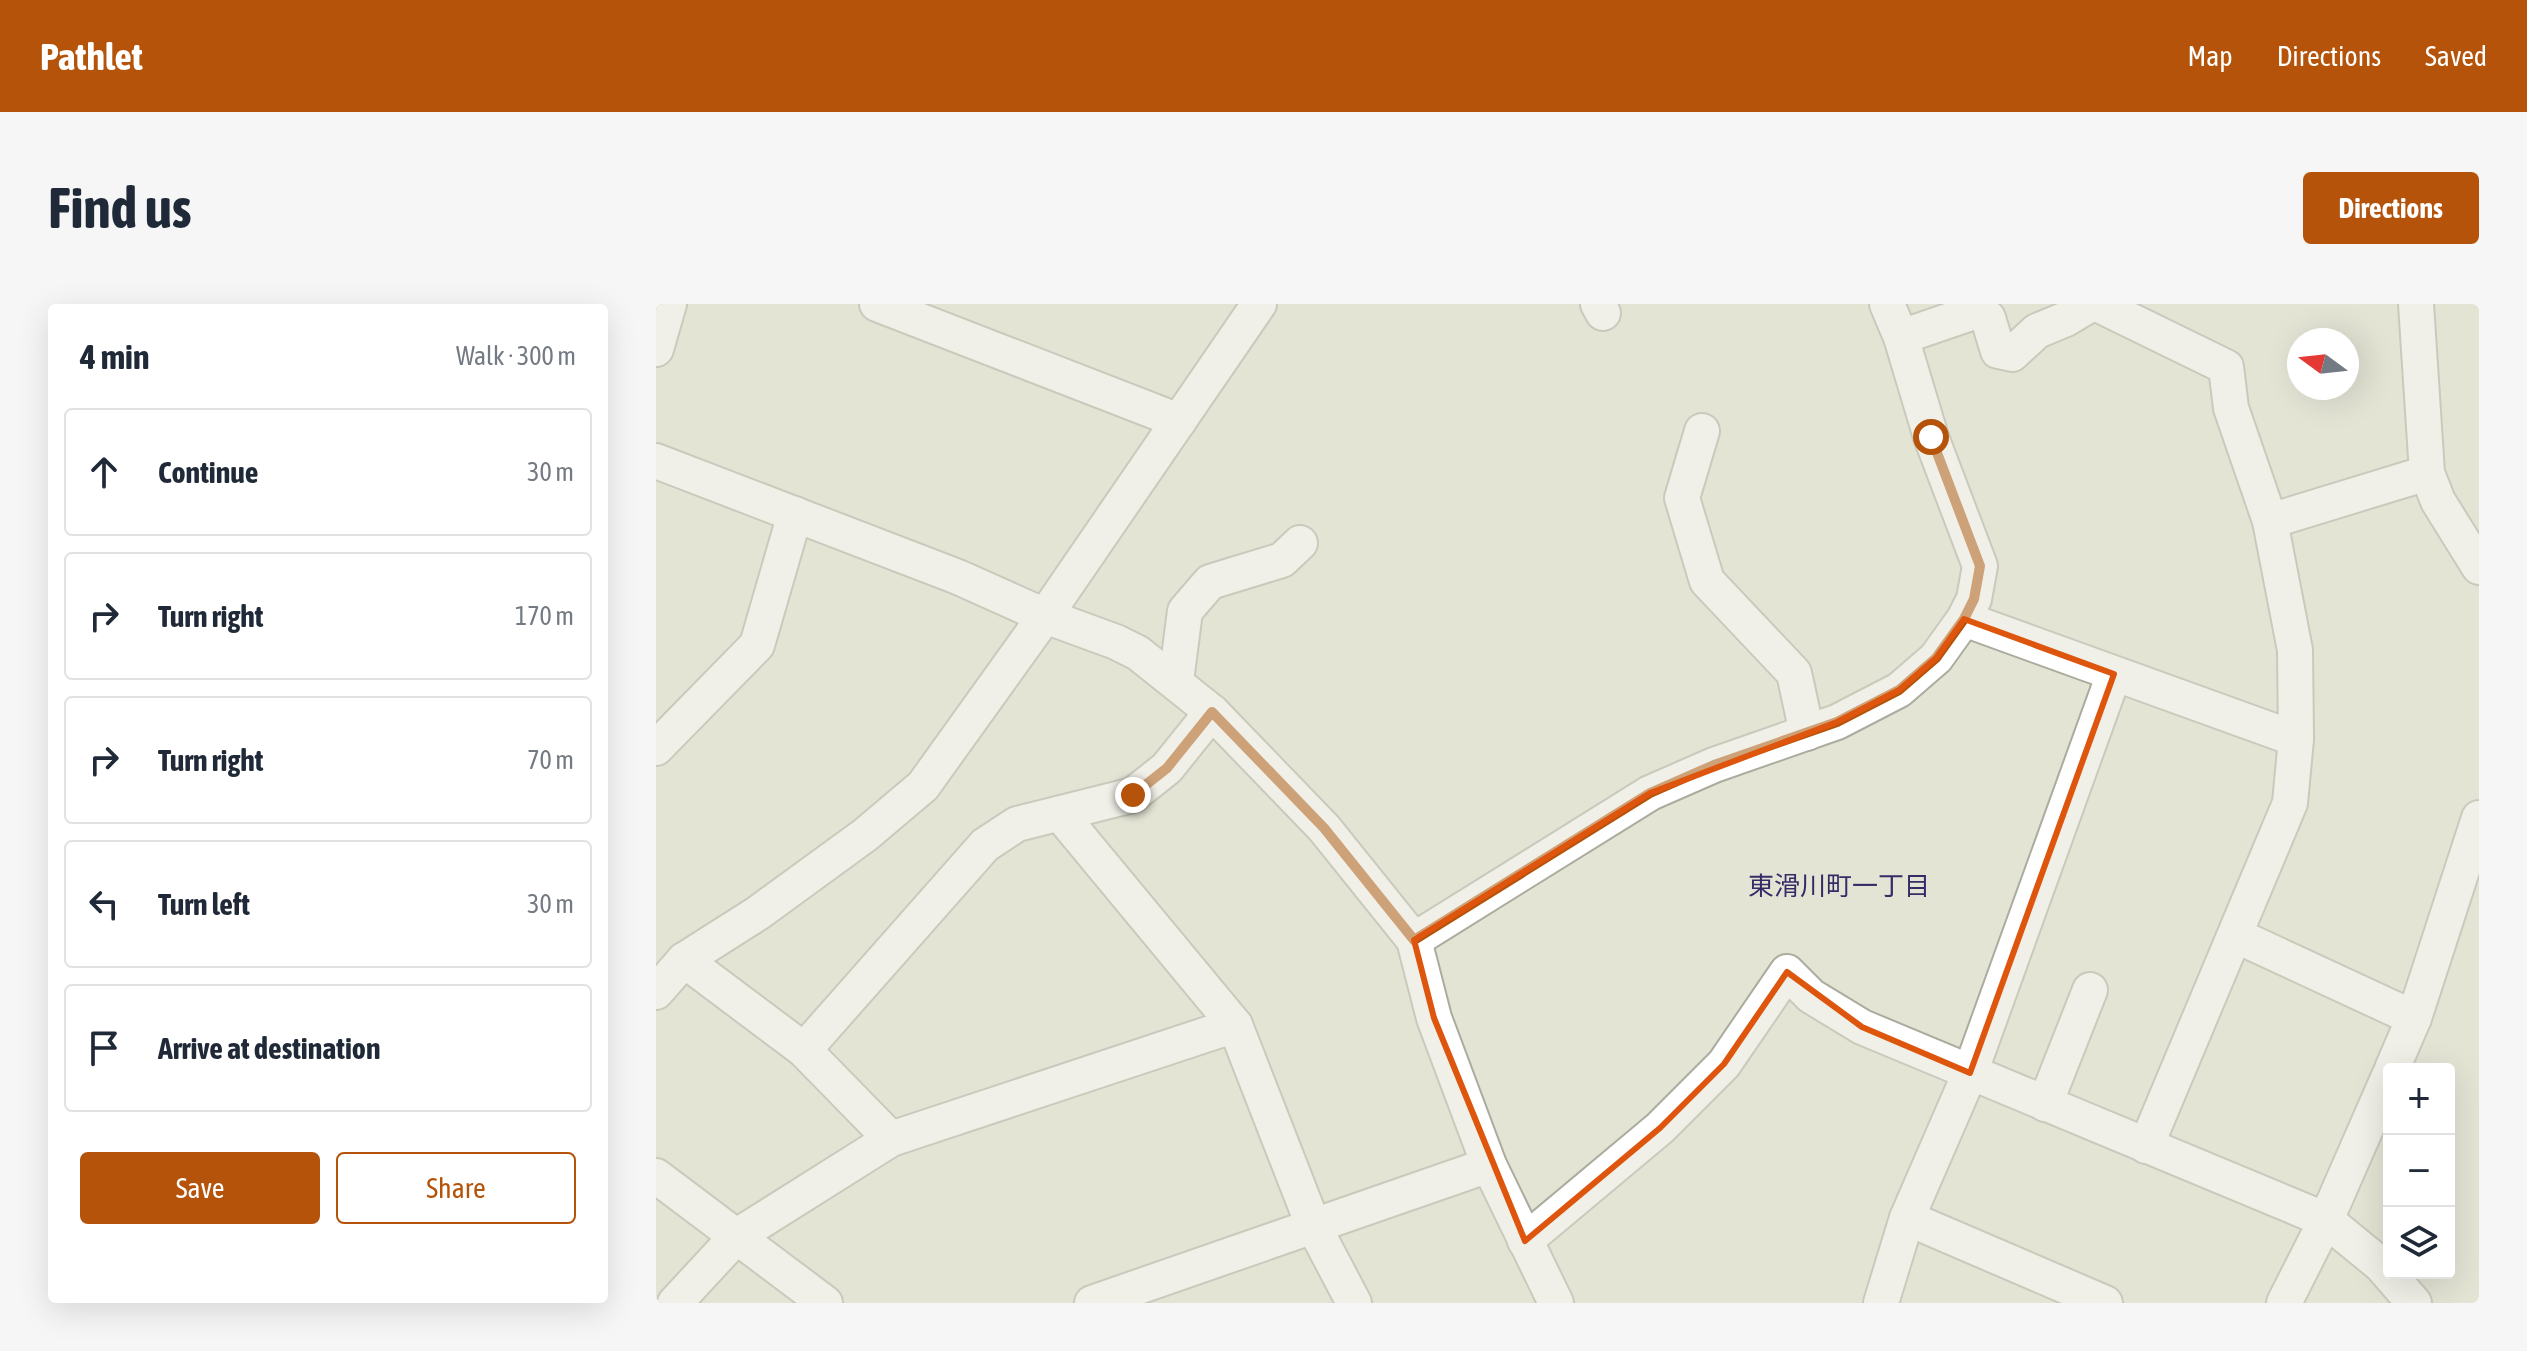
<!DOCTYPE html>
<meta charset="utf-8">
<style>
:root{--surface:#fff;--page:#f6f6f7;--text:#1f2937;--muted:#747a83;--line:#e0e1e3;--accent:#b45309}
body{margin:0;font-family:"Asap Condensed","Noto Sans JP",sans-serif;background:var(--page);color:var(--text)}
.controls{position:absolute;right:24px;bottom:24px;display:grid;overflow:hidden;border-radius:8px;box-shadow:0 8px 32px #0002}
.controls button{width:72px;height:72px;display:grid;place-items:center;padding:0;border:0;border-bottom:2px solid var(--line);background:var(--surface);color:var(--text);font:40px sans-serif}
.compass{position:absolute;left:1631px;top:24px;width:72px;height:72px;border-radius:50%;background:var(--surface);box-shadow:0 8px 32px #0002;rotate:285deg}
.stop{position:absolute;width:24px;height:24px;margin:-18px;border:6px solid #b45309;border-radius:50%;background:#fff}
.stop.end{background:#b45309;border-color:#fff;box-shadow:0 2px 8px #0008}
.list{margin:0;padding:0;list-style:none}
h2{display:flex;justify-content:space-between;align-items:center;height:104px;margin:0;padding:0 32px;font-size:34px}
h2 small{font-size:26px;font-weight:400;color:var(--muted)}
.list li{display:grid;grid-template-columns:52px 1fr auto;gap:24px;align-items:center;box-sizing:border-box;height:128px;margin:0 16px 16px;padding:0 16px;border:2px solid var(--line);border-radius:8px}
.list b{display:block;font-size:30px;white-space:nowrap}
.list em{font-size:26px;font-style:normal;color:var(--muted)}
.actions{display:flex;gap:16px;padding:24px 32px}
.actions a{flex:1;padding:18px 0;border:2px solid var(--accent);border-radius:8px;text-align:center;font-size:28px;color:var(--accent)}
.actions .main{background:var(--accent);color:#fff}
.icon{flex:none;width:44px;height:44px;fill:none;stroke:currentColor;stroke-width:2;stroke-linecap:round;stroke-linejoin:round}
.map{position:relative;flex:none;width:1823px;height:999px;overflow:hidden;border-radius:8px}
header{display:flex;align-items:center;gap:48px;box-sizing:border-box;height:112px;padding:0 40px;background:var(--accent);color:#fff}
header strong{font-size:38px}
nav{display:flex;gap:44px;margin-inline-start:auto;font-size:28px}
.intro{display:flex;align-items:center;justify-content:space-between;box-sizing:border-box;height:192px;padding:0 48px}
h1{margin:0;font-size:56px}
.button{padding:20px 36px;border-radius:8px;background:var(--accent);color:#fff;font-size:28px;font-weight:700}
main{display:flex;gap:48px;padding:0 48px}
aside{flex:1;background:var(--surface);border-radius:8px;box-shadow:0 8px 32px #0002}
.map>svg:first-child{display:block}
</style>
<header>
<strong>Pathlet</strong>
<nav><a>Map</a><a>Directions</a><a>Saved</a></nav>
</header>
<div class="intro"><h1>Find us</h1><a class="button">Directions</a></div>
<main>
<aside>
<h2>4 min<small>Walk · 300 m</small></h2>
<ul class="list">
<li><svg class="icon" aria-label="ahead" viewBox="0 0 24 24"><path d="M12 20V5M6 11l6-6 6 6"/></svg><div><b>Continue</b></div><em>30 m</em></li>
<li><svg class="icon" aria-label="right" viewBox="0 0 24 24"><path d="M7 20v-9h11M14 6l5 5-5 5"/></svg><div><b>Turn right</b></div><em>170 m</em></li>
<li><svg class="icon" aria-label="right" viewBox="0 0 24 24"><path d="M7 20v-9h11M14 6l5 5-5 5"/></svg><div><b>Turn right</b></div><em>70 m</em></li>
<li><svg class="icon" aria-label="left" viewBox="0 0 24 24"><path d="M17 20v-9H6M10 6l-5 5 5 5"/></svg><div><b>Turn left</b></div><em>30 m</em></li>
<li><svg class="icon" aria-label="arrive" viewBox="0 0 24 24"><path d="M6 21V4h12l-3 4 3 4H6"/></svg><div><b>Arrive at destination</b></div></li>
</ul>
<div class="actions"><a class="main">Save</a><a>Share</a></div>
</aside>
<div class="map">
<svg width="1823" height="999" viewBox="0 0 1823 999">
<rect width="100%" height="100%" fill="#e4e4d5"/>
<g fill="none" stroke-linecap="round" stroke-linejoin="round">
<g stroke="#abab9e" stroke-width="38">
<g id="minor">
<path d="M 221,0 L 523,117"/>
<path d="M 942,0 L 947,9"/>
<path d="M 1441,0 L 1570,63 L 1575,104 L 1614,217 L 1639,346 L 1640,435 L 1634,499 L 1490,842"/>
<path d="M 1760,0 L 1771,169 L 1782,197 L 1823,263"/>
<path d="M 1245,33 L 1321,7 L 1332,14 L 1342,47 L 1356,50 L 1381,27 L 1410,15 L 1435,0"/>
<path d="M 0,45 L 13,0"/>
<path d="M 1046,127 L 1026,194 L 1051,277 L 1138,369 L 1151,429"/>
<path d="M 0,157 L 302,273 L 389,312 L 460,338 L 482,349 L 556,408 L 668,524 L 758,636 L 778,714 L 833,861 L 900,999"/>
<path d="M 1614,217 L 1771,169"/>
<path d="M 1308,315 L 1640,435"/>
<path d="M 520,377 L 529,307 L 554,278 L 626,256 L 644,239"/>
<path d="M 0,444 L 101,341 L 139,210"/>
<path d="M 405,511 L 579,721 L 657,921 L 698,999"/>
<path d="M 1579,631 L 1758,714"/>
<path d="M 758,636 L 994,489 L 1058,461 L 1181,418 L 1243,386 L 1280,354 L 1308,315 L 1318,295 L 1324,262 L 1275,133 L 1245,33 L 1231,0"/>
<path d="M 28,656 L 148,746 L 235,835"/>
<path d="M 0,688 L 28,656 L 102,609 L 209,531 L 267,482 L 389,312 L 603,0"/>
<path d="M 148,746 L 329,541 L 361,520 L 477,491 L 511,464 L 556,408"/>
<path d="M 1736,765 L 1758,714 L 1823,514"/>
<path d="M 1389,800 L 1434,686"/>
<path d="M 0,872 L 169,999"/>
<path d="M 1251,914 L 1449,999"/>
<path d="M 869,937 L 1004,824 L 1068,760 L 1131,668 L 1155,692 L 1206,723 L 1670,916 L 1725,961 L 1758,999"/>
<path d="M 19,999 L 81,932 L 235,835 L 579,721"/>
<path d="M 436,999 L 833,861"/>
<path d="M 1225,999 L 1251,914 L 1314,769 L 1458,370"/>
<path d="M 1628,999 L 1670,916 L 1733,772"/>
</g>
</g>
<use href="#minor" stroke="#fff" stroke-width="34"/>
</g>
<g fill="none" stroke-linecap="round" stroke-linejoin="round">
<path stroke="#b45309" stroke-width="10" d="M 477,491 L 511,464 L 556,408 L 668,524 L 758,636 L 994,489 L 1058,461 L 1181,418 L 1243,386 L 1280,354 L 1308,315 L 1318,295 L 1324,262 L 1275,133"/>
</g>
<path d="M0 0H1823V999H0ZM 1308,315 L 1458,370 L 1314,769 L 1206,723 L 1131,668 L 1068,760 L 1004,824 L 869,937 L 778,714 L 758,636 L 994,489 L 1181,418 L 1243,386 L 1280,354 Z" fill="#e4e4d5" fill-opacity=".55" fill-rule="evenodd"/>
<path fill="none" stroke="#de560d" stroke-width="6" stroke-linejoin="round" d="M 1308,315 L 1458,370 L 1314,769 L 1206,723 L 1131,668 L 1068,760 L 1004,824 L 869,937 L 778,714 L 758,636 L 994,489 L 1181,418 L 1243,386 L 1280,354 Z"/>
<g text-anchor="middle" stroke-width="7" stroke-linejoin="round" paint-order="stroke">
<g font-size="26" fill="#352c67" stroke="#e4e4d5">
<text x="1183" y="591">東滑川町一丁目</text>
</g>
</g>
</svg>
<div class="controls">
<button>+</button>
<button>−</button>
<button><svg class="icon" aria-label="layers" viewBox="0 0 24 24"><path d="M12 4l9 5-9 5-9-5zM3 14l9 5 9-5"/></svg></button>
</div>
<svg class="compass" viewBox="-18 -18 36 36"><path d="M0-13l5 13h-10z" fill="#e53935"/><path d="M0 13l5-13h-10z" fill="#747a83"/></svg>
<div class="stop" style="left:1275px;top:133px"></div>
<div class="stop end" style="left:477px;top:491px"></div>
</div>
</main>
